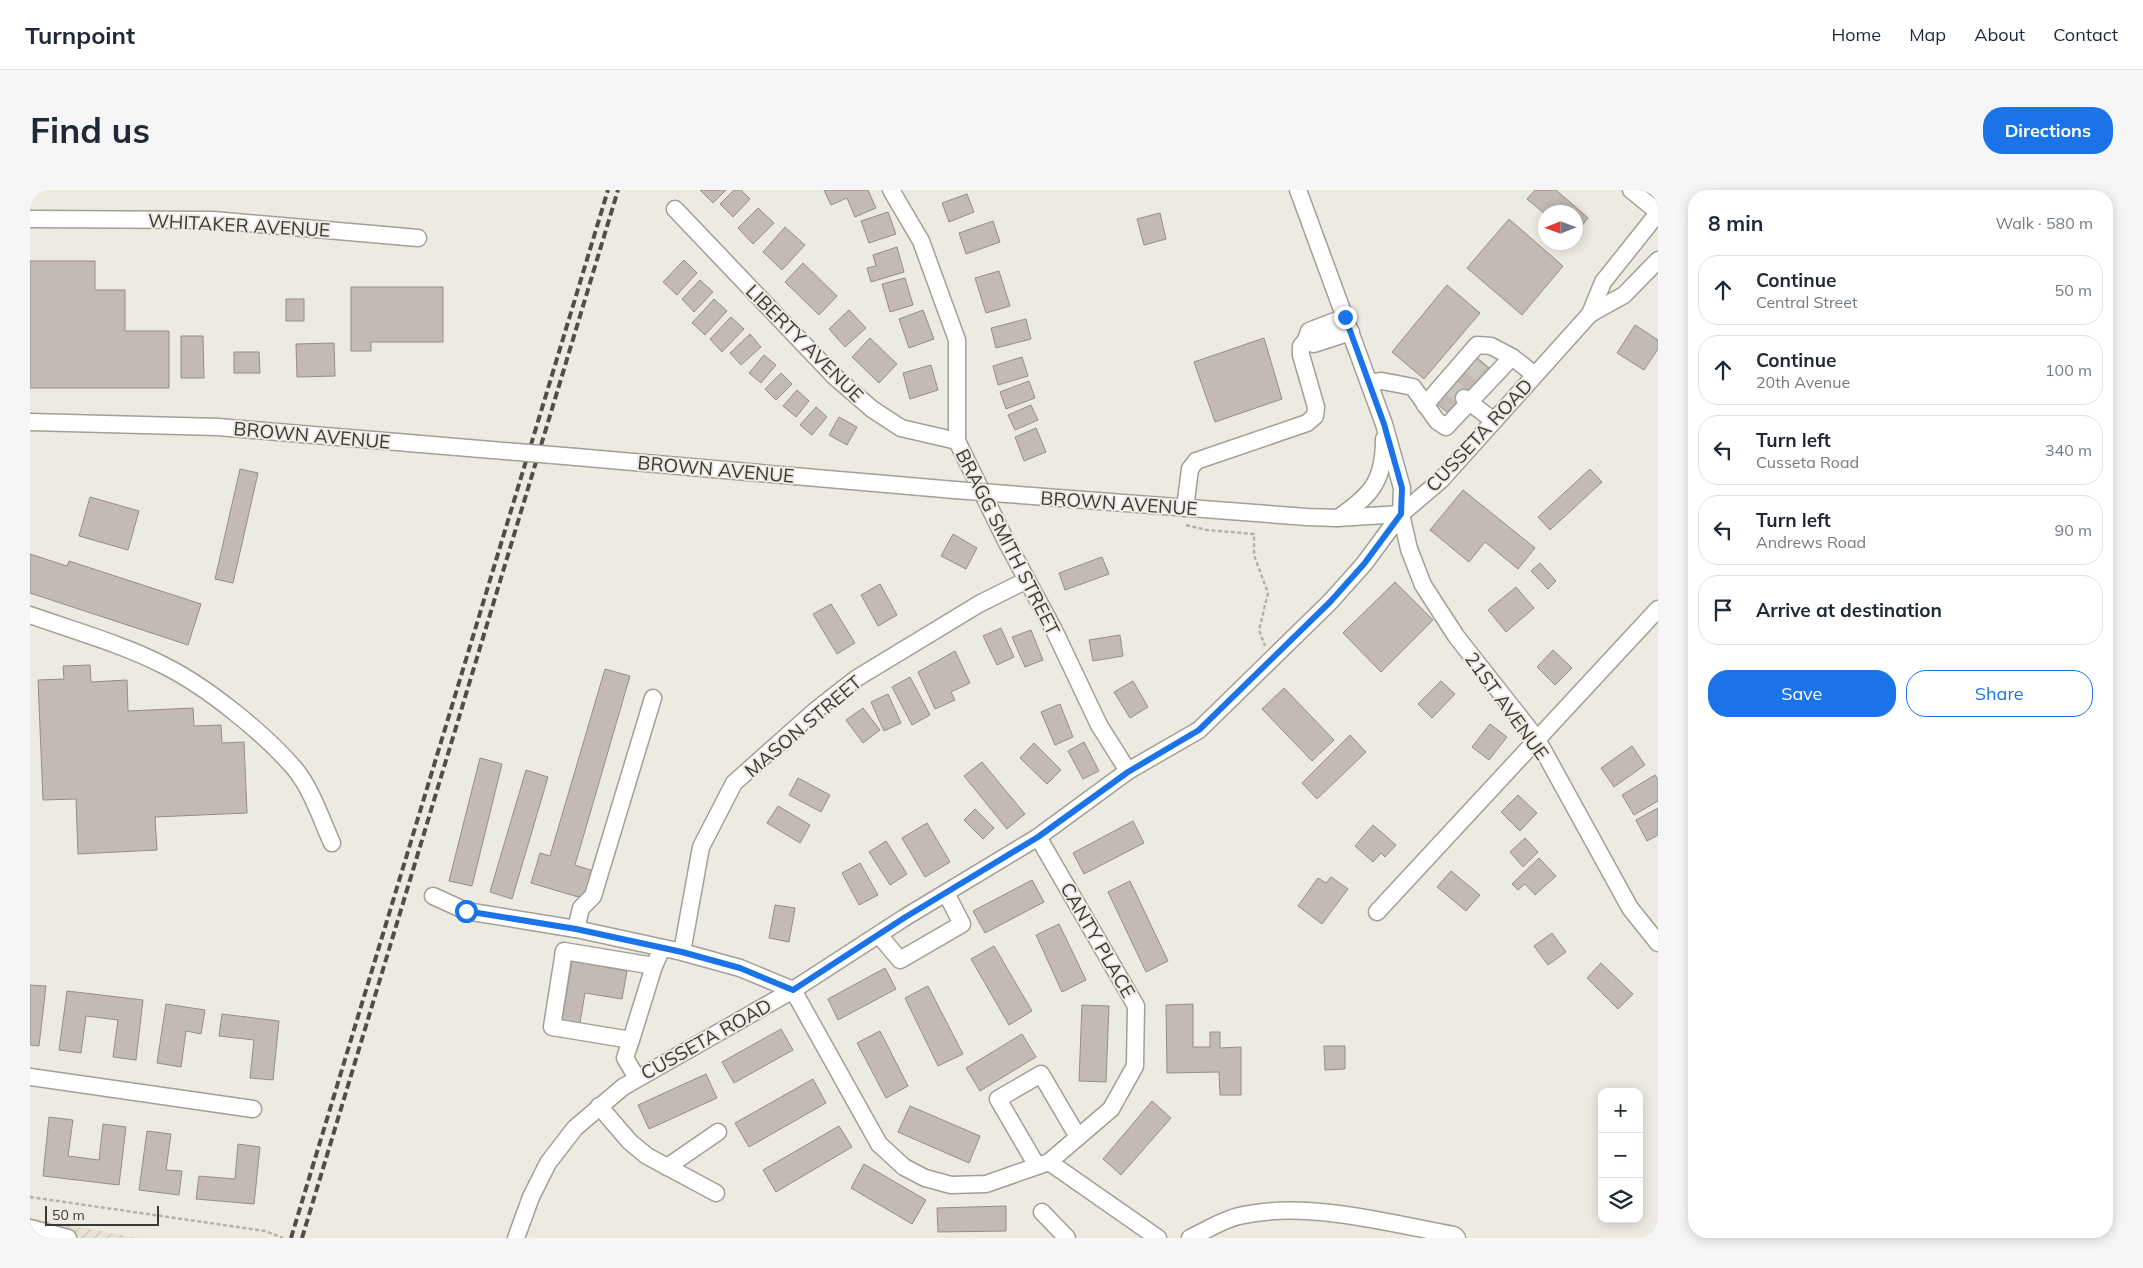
<!DOCTYPE html>
<meta charset="utf-8">
<style>
:root{--surface:#fff;--page:#f6f6f7;--text:#1f2937;--muted:#747a83;--line:#e0e1e3;--accent:#1a73e8}
body{margin:0;font-family:Mulish,sans-serif;background:var(--page);color:var(--text)}
.controls{position:absolute;right:15px;bottom:15px;display:grid;overflow:hidden;border-radius:10px;box-shadow:0 2px 12px #0003}
.controls button{width:45px;height:45px;display:grid;place-items:center;padding:0;border:0;border-bottom:1px solid var(--line);background:var(--surface);color:var(--text);font:25px sans-serif}
.compass{position:absolute;left:1508px;top:15px;width:45px;height:45px;border-radius:50%;background:var(--surface);box-shadow:0 2px 12px #0003;rotate:269deg}
.scale{position:absolute;left:15px;bottom:12px;width:114px;box-sizing:border-box;padding-left:5px;border:2px solid #3a3936;border-top:0;font-size:14px;line-height:18px;white-space:nowrap;color:#3a3936;-webkit-text-stroke:4px #edeae2;paint-order:stroke}
.stop{position:absolute;width:15px;height:15px;margin:-11px;border:4px solid #1a73e8;border-radius:50%;background:#fff}
.stop.end{background:#1a73e8;border-color:#fff;box-shadow:0 1px 5px #0008}
.list{margin:0;padding:0;list-style:none}
h2{display:flex;justify-content:space-between;align-items:center;height:65px;margin:0;padding:0 20px;font-size:21px}
h2 small{font-size:16px;font-weight:400;color:var(--muted)}
.list li{display:grid;grid-template-columns:32px 1fr auto;gap:15px;align-items:center;box-sizing:border-box;height:70px;margin:0 10px 10px;padding:0 10px;border:1px solid var(--line);border-radius:20px}
.list b{display:block;font-size:19px;white-space:nowrap}
.list p{margin:0;font-size:16px;white-space:nowrap;color:var(--muted)}
.list em{font-size:16px;font-style:normal;color:var(--muted)}
.actions{display:flex;gap:10px;padding:15px 20px}
.actions a{flex:1;padding:11px 0;border:1px solid var(--accent);border-radius:20px;text-align:center;font-size:18px;color:var(--accent)}
.actions .main{background:var(--accent);color:#fff}
.icon{flex:none;width:28px;height:28px;fill:none;stroke:currentColor;stroke-width:2;stroke-linecap:round;stroke-linejoin:round}
.map{position:relative;flex:none;width:1628px;height:1048px;overflow:hidden;border-radius:20px}
header{display:flex;align-items:center;gap:30px;box-sizing:border-box;height:70px;padding:0 25px;background:var(--surface);border-bottom:1px solid var(--line)}
header strong{font-size:24px}
nav{display:flex;gap:28px;margin-inline-start:auto;font-size:18px}
.intro{display:flex;align-items:center;justify-content:space-between;box-sizing:border-box;height:120px;padding:0 30px}
h1{margin:0;font-size:35px}
.button{padding:12px 22px;border-radius:20px;background:var(--accent);color:#fff;font-size:18px;font-weight:700}
main{display:flex;gap:30px;padding:0 30px}
aside{flex:1;background:var(--surface);border-radius:20px;box-shadow:0 2px 12px #0003}
.map>svg:first-child{display:block}
</style>
<header>
<strong>Turnpoint</strong>
<nav><a>Home</a><a>Map</a><a>About</a><a>Contact</a></nav>
</header>
<div class="intro"><h1>Find us</h1><a class="button">Directions</a></div>
<main>
<div class="map">
<svg width="1628" height="1048" viewBox="0 0 1628 1048">
<defs>
<pattern id="industrial-furrows" width="10" height="10" patternUnits="userSpaceOnUse" patternTransform="scale(1.25)"><rect width="10" height="10" fill="#e8e2d2"/><path d="M-1 1l2-2M0 10L10 0M9 11l2-2" fill="none" stroke="#c8c3b5"/></pattern>
</defs>
<rect width="100%" height="100%" fill="#edeae2"/>
<path fill="url(#industrial-furrows)" d="M 0,1028 L 108,1048 L 0,1048 Z"/>
<g fill="#c3bab6" stroke="#958c89">
<path d="M 670,0 L 696,0 L 683,13 Z"/>
<path d="M 704,0 L 711,0 L 720,9 L 703,27 L 690,14 Z"/>
<path d="M 794,0 L 838,0 L 846,18 L 825,27 L 817,8 L 801,15 Z"/>
<path d="M 1505,0 L 1526,0 L 1558,28 L 1546,43 L 1546,22 L 1516,22 L 1516,25 L 1497,9 Z"/>
<path d="M 937,4 L 944,22 L 919,32 L 912,13 Z"/>
<path d="M 728,18 L 744,33 L 723,54 L 708,38 Z"/>
<path d="M 858,22 L 866,44 L 839,53 L 831,31 Z"/>
<path d="M 1130,23 L 1136,49 L 1114,55 L 1107,29 Z"/>
<path d="M 1479,29 L 1533,76 L 1492,125 L 1437,78 Z"/>
<path d="M 963,31 L 970,52 L 936,64 L 929,43 Z"/>
<path d="M 755,37 L 775,55 L 752,80 L 733,62 Z"/>
<path d="M 867,57 L 874,82 L 841,92 L 837,78 L 846,76 L 843,65 Z"/>
<path d="M 654,70 L 667,83 L 647,105 L 633,92 Z"/>
<path d="M 0,71 L 65,71 L 65,100 L 95,100 L 95,141 L 139,141 L 139,198 L 0,198 Z"/>
<path d="M 773,73 L 807,106 L 789,125 L 755,92 Z"/>
<path d="M 969,81 L 980,116 L 956,123 L 945,88 Z"/>
<path d="M 875,88 L 883,115 L 860,122 L 852,94 Z"/>
<path d="M 670,90 L 683,102 L 664,122 L 652,109 Z"/>
<path d="M 1417,95 L 1450,123 L 1394,189 L 1362,162 Z"/>
<path d="M 321,97 L 413,97 L 413,152 L 341,152 L 341,161 L 321,161 Z"/>
<rect x="256" y="109" width="18" height="22"/>
<path d="M 684,109 L 697,121 L 675,145 L 662,133 Z"/>
<path d="M 819,120 L 836,138 L 815,157 L 799,139 Z"/>
<path d="M 893,120 L 904,149 L 879,158 L 869,129 Z"/>
<path d="M 701,127 L 714,139 L 692,162 L 680,149 Z"/>
<path d="M 996,129 L 1001,149 L 966,158 L 961,138 Z"/>
<path d="M 1605,135 L 1628,150 L 1628,159 L 1614,180 L 1587,163 Z"/>
<path d="M 720,144 L 731,157 L 711,175 L 700,163 Z"/>
<path d="M 151,146 L 173,146 L 174,188 L 151,188 Z"/>
<path d="M 840,148 L 867,174 L 849,193 L 822,167 Z"/>
<path d="M 1234,148 L 1252,209 L 1185,232 L 1164,172 Z"/>
<path d="M 304,153 L 305,186 L 267,187 L 266,154 Z"/>
<path d="M 204,162 L 229,162 L 230,183 L 204,183 Z"/>
<path d="M 734,165 L 746,175 L 731,193 L 719,183 Z"/>
<path d="M 1445,166 L 1459,178 L 1420,225 L 1406,213 Z"/>
<path d="M 992,167 L 998,186 L 968,195 L 963,176 Z"/>
<path d="M 901,175 L 908,200 L 880,209 L 873,183 Z"/>
<path d="M 751,183 L 762,194 L 746,210 L 735,199 Z"/>
<path d="M 999,191 L 1005,208 L 976,219 L 970,202 Z"/>
<path d="M 767,200 L 779,211 L 766,227 L 753,216 Z"/>
<path d="M 1001,215 L 1008,230 L 985,240 L 978,225 Z"/>
<path d="M 786,217 L 797,227 L 782,245 L 770,235 Z"/>
<path d="M 809,227 L 827,237 L 817,255 L 799,245 Z"/>
<path d="M 1006,238 L 1016,262 L 994,271 L 985,247 Z"/>
<path d="M 210,279 L 228,283 L 203,393 L 185,389 Z"/>
<path d="M 1560,279 L 1572,292 L 1520,340 L 1508,327 Z"/>
<path d="M 1433,300 L 1505,358 L 1488,379 L 1455,352 L 1439,372 L 1400,340 Z"/>
<path d="M 60,307 L 109,321 L 98,360 L 49,346 Z"/>
<path d="M 923,344 L 947,358 L 936,379 L 911,366 Z"/>
<path d="M 0,364 L 37,376 L 39,371 L 171,414 L 158,455 L 0,403 Z"/>
<path d="M 1072,367 L 1079,384 L 1035,400 L 1029,383 Z"/>
<path d="M 1510,373 L 1526,391 L 1518,399 L 1501,381 Z"/>
<path d="M 1365,392 L 1403,430 L 1351,482 L 1313,443 Z"/>
<path d="M 850,394 L 867,425 L 848,436 L 831,405 Z"/>
<path d="M 1486,397 L 1504,418 L 1476,442 L 1458,420 Z"/>
<path d="M 801,414 L 825,453 L 807,464 L 783,424 Z"/>
<path d="M 971,438 L 984,467 L 967,475 L 953,446 Z"/>
<path d="M 1001,440 L 1013,470 L 995,477 L 982,447 Z"/>
<path d="M 1090,445 L 1093,466 L 1063,471 L 1059,450 Z"/>
<path d="M 1523,460 L 1542,478 L 1525,495 L 1507,477 Z"/>
<path d="M 925,461 L 940,493 L 921,502 L 925,510 L 905,519 L 888,482 Z"/>
<path d="M 60,475 L 61,492 L 97,490 L 98,521 L 163,518 L 164,536 L 191,535 L 192,553 L 214,552 L 217,623 L 125,627 L 127,660 L 48,664 L 46,609 L 13,610 L 8,490 L 34,489 L 33,476 Z"/>
<path d="M 575,479 L 600,486 L 545,675 L 563,681 L 555,709 L 501,693 L 510,663 L 520,666 Z"/>
<path d="M 880,487 L 900,525 L 882,535 L 862,497 Z"/>
<path d="M 1103,491 L 1118,517 L 1100,528 L 1084,502 Z"/>
<path d="M 1411,491 L 1425,504 L 1402,528 L 1388,514 Z"/>
<path d="M 1254,498 L 1304,550 L 1282,571 L 1232,519 Z"/>
<path d="M 858,504 L 871,533 L 854,541 L 841,512 Z"/>
<path d="M 1030,514 L 1043,547 L 1025,555 L 1011,522 Z"/>
<path d="M 833,518 L 850,540 L 833,553 L 816,530 Z"/>
<path d="M 1460,534 L 1477,547 L 1459,570 L 1442,557 Z"/>
<path d="M 1320,545 L 1336,562 L 1287,609 L 1272,593 Z"/>
<path d="M 1054,552 L 1069,581 L 1053,589 L 1038,561 Z"/>
<path d="M 1004,553 L 1031,580 L 1017,594 L 990,568 Z"/>
<path d="M 1602,556 L 1615,575 L 1584,597 L 1571,578 Z"/>
<path d="M 450,568 L 472,574 L 442,696 L 419,691 Z"/>
<path d="M 952,572 L 995,624 L 977,639 L 934,586 Z"/>
<path d="M 496,580 L 518,587 L 482,709 L 460,702 Z"/>
<path d="M 1625,585 L 1628,590 L 1628,611 L 1604,625 L 1592,605 Z"/>
<path d="M 768,588 L 800,605 L 791,622 L 759,605 Z"/>
<path d="M 1488,605 L 1507,623 L 1490,641 L 1471,622 Z"/>
<path d="M 748,616 L 780,635 L 770,653 L 737,633 Z"/>
<path d="M 1628,618 L 1628,645 L 1617,651 L 1606,630 Z"/>
<path d="M 945,619 L 964,638 L 953,649 L 934,630 Z"/>
<path d="M 1103,631 L 1114,653 L 1054,684 L 1043,663 Z"/>
<path d="M 897,633 L 920,672 L 895,687 L 872,648 Z"/>
<path d="M 1343,635 L 1366,655 L 1355,667 L 1351,663 L 1343,672 L 1325,656 Z"/>
<path d="M 1495,648 L 1508,662 L 1493,677 L 1480,662 Z"/>
<path d="M 856,651 L 877,684 L 860,695 L 839,662 Z"/>
<path d="M 1509,668 L 1526,686 L 1505,705 L 1495,694 L 1488,700 L 1482,694 Z"/>
<path d="M 830,673 L 848,705 L 829,715 L 812,683 Z"/>
<path d="M 1421,681 L 1450,705 L 1436,721 L 1407,697 Z"/>
<path d="M 1301,687 L 1318,699 L 1292,734 L 1268,716 L 1288,688 L 1296,693 Z"/>
<path d="M 1002,690 L 1014,712 L 955,743 L 943,721 Z"/>
<path d="M 1100,691 L 1138,771 L 1116,782 L 1078,702 Z"/>
<path d="M 745,715 L 765,718 L 759,752 L 739,748 Z"/>
<path d="M 1029,734 L 1056,790 L 1032,802 L 1006,745 Z"/>
<path d="M 1522,743 L 1536,762 L 1518,775 L 1504,756 Z"/>
<path d="M 964,756 L 1002,821 L 979,835 L 941,769 Z"/>
<path d="M 542,771 L 597,781 L 592,809 L 555,803 L 549,839 L 531,835 Z"/>
<path d="M 1571,773 L 1603,804 L 1588,819 L 1557,788 Z"/>
<path d="M 855,778 L 866,799 L 808,830 L 798,809 Z"/>
<path d="M 0,795 L 16,796 L 9,856 L 0,855 Z"/>
<path d="M 898,796 L 933,864 L 908,876 L 875,808 Z"/>
<path d="M 37,801 L 113,810 L 106,870 L 83,867 L 88,830 L 56,826 L 51,863 L 29,860 Z"/>
<path d="M 136,814 L 175,820 L 171,844 L 156,841 L 151,877 L 127,873 Z"/>
<path d="M 1163,814 L 1163,857 L 1180,857 L 1180,842 L 1190,842 L 1190,858 L 1211,857 L 1211,905 L 1190,905 L 1189,882 L 1137,883 L 1136,815 Z"/>
<path d="M 1052,815 L 1079,816 L 1076,892 L 1049,891 Z"/>
<path d="M 192,824 L 249,831 L 243,890 L 220,888 L 224,850 L 189,846 Z"/>
<path d="M 751,839 L 763,860 L 704,893 L 692,872 Z"/>
<path d="M 850,841 L 878,896 L 856,908 L 827,853 Z"/>
<path d="M 992,844 L 1006,867 L 950,901 L 936,878 Z"/>
<path d="M 1294,856 L 1315,856 L 1315,879 L 1295,880 Z"/>
<path d="M 676,884 L 687,908 L 619,939 L 608,915 Z"/>
<path d="M 783,889 L 796,913 L 719,957 L 705,933 Z"/>
<path d="M 1122,911 L 1141,928 L 1091,985 L 1073,969 Z"/>
<path d="M 880,916 L 950,946 L 939,973 L 868,942 Z"/>
<path d="M 19,927 L 43,930 L 38,966 L 69,970 L 73,934 L 96,937 L 89,995 L 13,986 Z"/>
<path d="M 809,936 L 822,957 L 746,1002 L 733,980 Z"/>
<path d="M 117,941 L 141,944 L 136,980 L 152,981 L 149,1005 L 109,1000 Z"/>
<path d="M 208,954 L 230,957 L 224,1014 L 166,1009 L 169,986 L 205,989 Z"/>
<path d="M 834,974 L 896,1010 L 882,1034 L 821,998 Z"/>
<path d="M 976,1016 L 976,1041 L 908,1042 L 907,1018 Z"/>
</g>
<g fill="none" stroke-linecap="round" stroke-linejoin="round">
<g stroke="#c9c7c0" stroke-width="16" stroke-dasharray="16 8" stroke-linecap="butt">
<path d="M 1438,174 L 1453,186"/>
<path d="M 1420,197 L 1434,208"/>
</g>
<g stroke="#a29f97" stroke-width="19">
<g id="minor">
<path d="M 861,0 L 891,51 L 927,150 L 927,251 L 976,351 L 1024,440 L 1069,535 L 1098,581"/>
<path d="M 1268,0 L 1354,234 L 1372,298 L 1371,324 L 1379,359 L 1393,395 L 1426,446 L 1507,549 L 1600,718 L 1628,753"/>
<path d="M 1601,0 L 1628,22"/>
<path d="M 645,19 L 804,186 L 842,219 L 871,238 L 927,251"/>
<path d="M 0,29 L 183,30 L 388,48"/>
<path d="M 1560,124 L 1573,92 L 1628,23"/>
<path d="M 1276,150 L 1284,154 L 1321,142"/>
<path d="M 1339,193 L 1352,191 L 1383,197 L 1407,231 L 1416,237 L 1482,167 L 1505,185"/>
<path d="M 1434,208 L 1464,231"/>
<path d="M 1395,215 L 1447,155 L 1461,156 L 1482,167"/>
<path d="M 0,232 L 188,237 L 379,253"/>
<path d="M 546,267 L 925,300"/>
<path d="M 977,304 L 1277,327 L 1307,328 L 1371,324"/>
<path d="M 1155,318 L 1160,279 L 1166,271 L 1277,233 L 1285,226 L 1286,217 L 1271,165 L 1271,156 L 1276,150 L 1279,141 L 1315,127"/>
<path d="M 1308,328 C 1341,305 1354,292 1354,249"/>
<path d="M 0,425 C 45,441 92,454 135,476 C 177,497 234,543 265,579 C 282,600 291,629 302,653"/>
<path d="M 403,706 L 436,721 L 546,739 L 652,762 L 710,778 L 763,800 L 849,954 L 874,977 L 895,988 L 921,995 L 956,994 L 1019,972 L 1081,919 L 1105,876 L 1106,816 L 1008,647"/>
<path d="M 1347,722 L 1628,419"/>
<path d="M 546,739 L 551,718 L 563,706 L 623,508"/>
<path d="M 849,745 L 870,770 L 932,734 L 916,703"/>
<path d="M 652,762 L 671,657 L 704,593 L 786,520 L 827,488 L 949,414 L 997,390"/>
<path d="M 601,850 L 624,776"/>
<path d="M 0,887 L 223,919"/>
<path d="M 607,888 L 595,868 L 601,850 L 522,837 L 534,761 L 624,776 L 632,758"/>
<path d="M 569,916 L 600,952 L 617,966 L 686,1003"/>
<path d="M 1019,972 L 1128,1048"/>
<path d="M 1007,976 L 968,909 L 1011,884 L 1048,947"/>
<path d="M 637,977 L 688,942"/>
<path d="M 1012,1022 L 1037,1048"/>
<path d="M 0,1038 L 38,1048"/>
<path d="M 486,1048 L 501,1007 L 518,973 L 545,938 L 593,897 L 763,800 L 874,728 L 1008,647 L 1098,581 L 1169,540 L 1300,412 L 1334,374 L 1371,324 L 1411,290 L 1560,124 L 1594,105 L 1628,70"/>
<path d="M 1160,1048 C 1175,1041 1192,1030 1209,1026 C 1276,1010 1357,1033 1424,1045 L 1427,1048"/>
</g>
</g>
<g stroke="#b3b1aa" stroke-width="2.5" stroke-dasharray="4 2.5" stroke-linecap="butt">
<path d="M 1156,335 L 1177,340 L 1224,344 L 1224,365 L 1238,403 L 1229,440 L 1235,456"/>
<path d="M 0,1007 L 235,1041 L 253,1048"/>
</g>
<use href="#minor" stroke="#fff" stroke-width="16"/>
<g stroke="#4f4e4b" stroke-width="4" stroke-dasharray="8 4" stroke-linecap="butt">
<path d="M 261,1048 L 578,0"/>
<path d="M 272,1048 L 588,0"/>
</g>
<g stroke="#a29f97" stroke-width="19" stroke-linecap="butt">
<g id="minor-bridge">
<path d="M 379,253 L 546,267"/>
<path d="M 925,300 L 977,304"/>
</g>
</g>
<use href="#minor-bridge" stroke="#fff" stroke-width="16"/>
</g>
<g fill="none" stroke-linecap="round" stroke-linejoin="round">
<path stroke="#1a73e8" stroke-width="6" d="M 436,721 L 546,739 L 652,762 L 710,778 L 763,800 L 874,728 L 1008,647 L 1098,582 L 1169,540 L 1300,412 L 1334,374 L 1371,324 L 1372,298 L 1354,234 L 1315,127"/>
</g>
<g text-anchor="middle" stroke-width="4" stroke-linejoin="round" paint-order="stroke">
<g font-size="19" fill="#3a3936" stroke="#edeae2">
<text transform="translate(209 35) rotate(3)" y="7">WHITAKER AVENUE</text>
<text transform="translate(775 153) rotate(45)" y="7">LIBERTY AVENUE</text>
<text transform="translate(282 245) rotate(5)" y="7">BROWN AVENUE</text>
<text transform="translate(1449 245) rotate(-47)" y="7">CUSSETA ROAD</text>
<text transform="translate(686 279) rotate(5)" y="7">BROWN AVENUE</text>
<text transform="translate(1089 313) rotate(4)" y="7">BROWN AVENUE</text>
<text transform="translate(978 352) rotate(63)" y="7">BRAGG SMITH STREET</text>
<text transform="translate(1477 516) rotate(54)" y="7">21ST AVENUE</text>
<text transform="translate(773 536) rotate(-40)" y="7">MASON STREET</text>
<text transform="translate(1068 750) rotate(60)" y="7">CANTY PLACE</text>
<text transform="translate(676 849) rotate(-29)" y="7">CUSSETA ROAD</text>
</g>
</g>
</svg>
<div class="controls">
<button>+</button>
<button>−</button>
<button><svg class="icon" aria-label="layers" viewBox="0 0 24 24"><path d="M12 4l9 5-9 5-9-5zM3 14l9 5 9-5"/></svg></button>
</div>
<svg class="compass" viewBox="-18 -18 36 36"><path d="M0-13l5 13h-10z" fill="#e53935"/><path d="M0 13l5-13h-10z" fill="#747a83"/></svg>
<div class="scale">50 m</div>
<div class="stop" style="left:436px;top:721px"></div>
<div class="stop end" style="left:1315px;top:127px"></div>
</div>
<aside>
<h2>8 min<small>Walk · 580 m</small></h2>
<ul class="list">
<li><svg class="icon" aria-label="ahead" viewBox="0 0 24 24"><path d="M12 20V5M6 11l6-6 6 6"/></svg><div><b>Continue</b><p>Central Street</p></div><em>50 m</em></li>
<li><svg class="icon" aria-label="ahead" viewBox="0 0 24 24"><path d="M12 20V5M6 11l6-6 6 6"/></svg><div><b>Continue</b><p>20th Avenue</p></div><em>100 m</em></li>
<li><svg class="icon" aria-label="left" viewBox="0 0 24 24"><path d="M17 20v-9H6M10 6l-5 5 5 5"/></svg><div><b>Turn left</b><p>Cusseta Road</p></div><em>340 m</em></li>
<li><svg class="icon" aria-label="left" viewBox="0 0 24 24"><path d="M17 20v-9H6M10 6l-5 5 5 5"/></svg><div><b>Turn left</b><p>Andrews Road</p></div><em>90 m</em></li>
<li><svg class="icon" aria-label="arrive" viewBox="0 0 24 24"><path d="M6 21V4h12l-3 4 3 4H6"/></svg><div><b>Arrive at destination</b></div></li>
</ul>
<div class="actions"><a class="main">Save</a><a>Share</a></div>
</aside>
</main>
